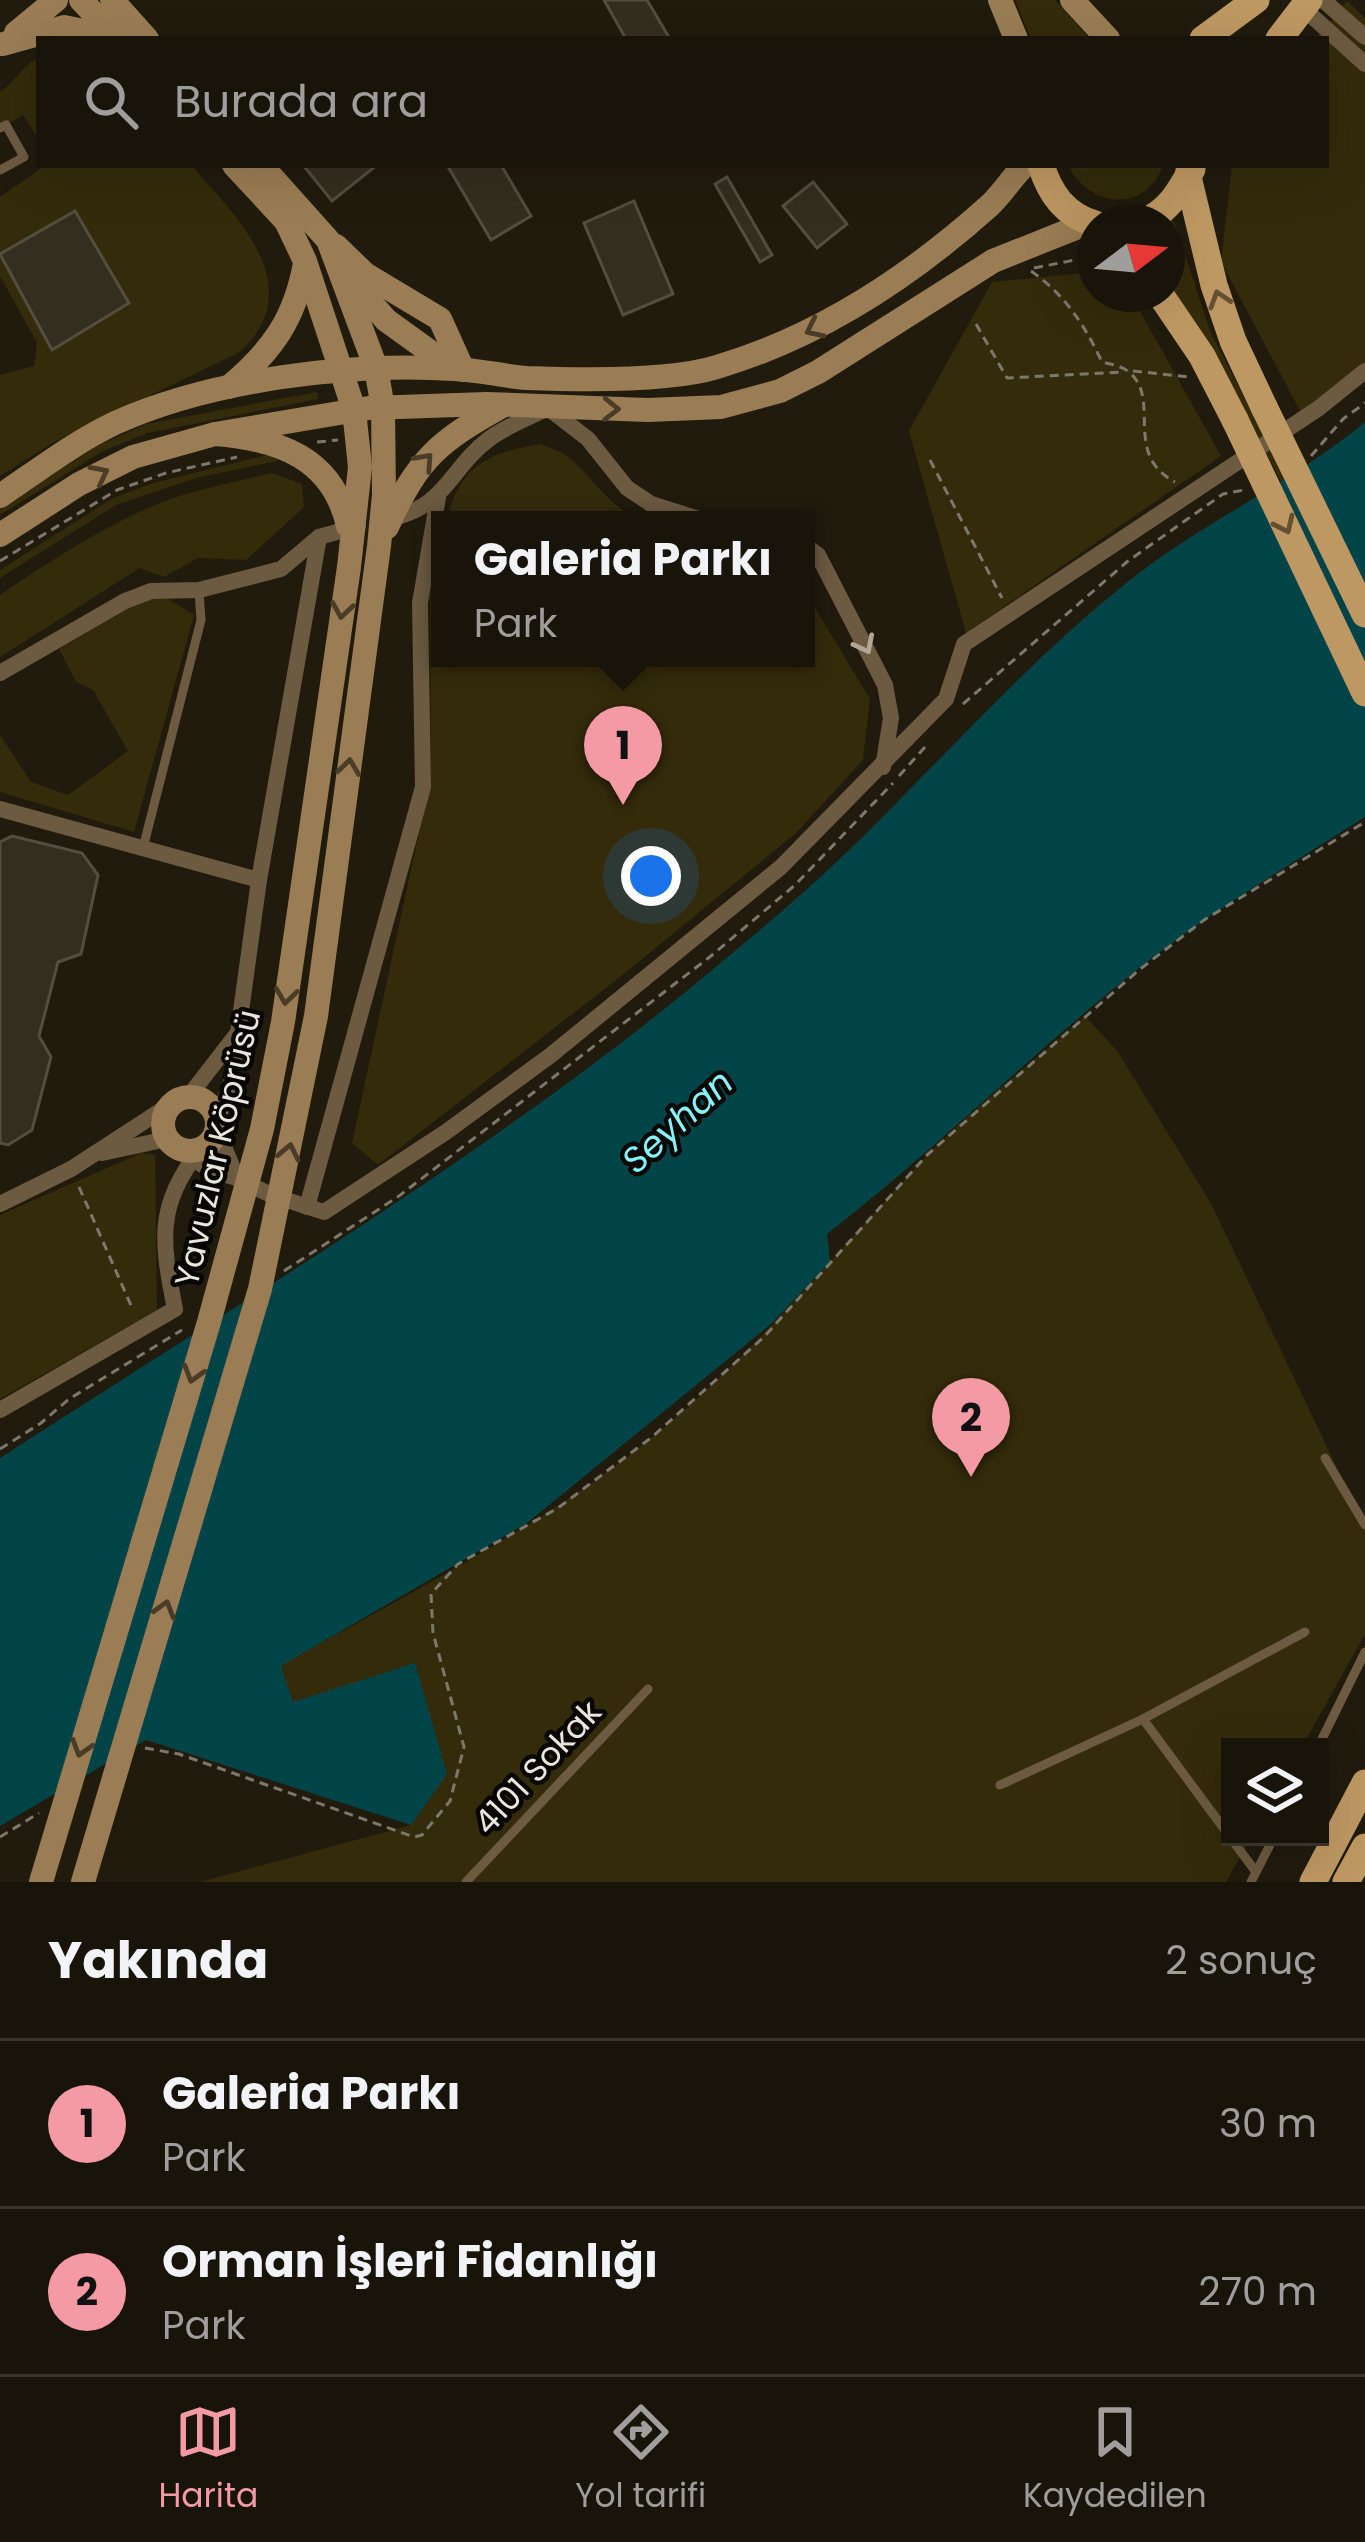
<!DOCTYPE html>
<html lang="tr">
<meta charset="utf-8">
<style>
:root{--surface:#18140a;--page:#211d13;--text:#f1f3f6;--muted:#9f9e9c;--line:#36332b;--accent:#f49aa4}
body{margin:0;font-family:Poppins,sans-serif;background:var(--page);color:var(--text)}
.controls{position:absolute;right:36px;bottom:36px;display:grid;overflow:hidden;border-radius:0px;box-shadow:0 12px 48px #0002}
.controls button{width:108px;height:108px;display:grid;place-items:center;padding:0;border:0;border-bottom:3px solid var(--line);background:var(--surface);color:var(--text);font:60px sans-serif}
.compass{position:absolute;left:1077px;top:204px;width:108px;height:108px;border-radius:50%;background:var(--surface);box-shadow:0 12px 48px #0002;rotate:74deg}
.you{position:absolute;left:651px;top:876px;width:42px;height:42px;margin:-30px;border:9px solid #fff;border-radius:50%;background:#1a73e8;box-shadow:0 0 0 18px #1a73e833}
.badge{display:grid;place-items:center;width:78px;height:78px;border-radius:50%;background:var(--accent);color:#111;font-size:39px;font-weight:700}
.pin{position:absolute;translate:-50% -99px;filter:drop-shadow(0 3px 6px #0008)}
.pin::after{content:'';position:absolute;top:63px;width:42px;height:36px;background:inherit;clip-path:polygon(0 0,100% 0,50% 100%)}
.popup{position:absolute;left:431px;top:511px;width:384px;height:156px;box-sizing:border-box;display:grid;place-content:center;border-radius:0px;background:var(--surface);filter:drop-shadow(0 3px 9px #0005);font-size:39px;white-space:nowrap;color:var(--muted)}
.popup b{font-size:45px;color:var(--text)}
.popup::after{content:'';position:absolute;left:50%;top:100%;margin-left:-24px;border:24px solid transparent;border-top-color:var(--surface)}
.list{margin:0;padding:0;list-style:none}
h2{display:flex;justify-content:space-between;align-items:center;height:156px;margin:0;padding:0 48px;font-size:51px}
h2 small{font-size:39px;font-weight:400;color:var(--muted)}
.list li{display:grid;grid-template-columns:78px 1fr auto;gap:36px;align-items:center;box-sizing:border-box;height:168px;padding:0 48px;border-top:3px solid var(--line)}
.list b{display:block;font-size:45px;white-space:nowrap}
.list p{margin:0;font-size:39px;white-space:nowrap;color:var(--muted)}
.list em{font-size:39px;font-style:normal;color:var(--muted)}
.icon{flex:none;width:66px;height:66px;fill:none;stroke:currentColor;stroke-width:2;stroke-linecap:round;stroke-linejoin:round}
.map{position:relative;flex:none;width:1365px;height:1882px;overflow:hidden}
.search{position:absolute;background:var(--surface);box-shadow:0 12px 48px #0002;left:36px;right:36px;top:36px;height:132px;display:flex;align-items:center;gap:30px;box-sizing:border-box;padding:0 42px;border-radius:0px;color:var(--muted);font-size:45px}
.sheet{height:492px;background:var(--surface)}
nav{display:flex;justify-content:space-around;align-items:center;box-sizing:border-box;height:168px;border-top:3px solid var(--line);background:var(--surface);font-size:33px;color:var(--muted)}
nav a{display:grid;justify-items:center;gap:6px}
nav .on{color:var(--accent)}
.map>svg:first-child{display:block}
</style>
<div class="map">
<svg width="1365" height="1882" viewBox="0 0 1365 1882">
<rect width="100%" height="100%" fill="#201b0d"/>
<g fill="#342b0b">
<path d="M 1015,0 L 1055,0 L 1090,39 L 1031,39 Z"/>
<path d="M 1347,1 L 1365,18 L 1365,370 L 1304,418 L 1221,262 L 1232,165 L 1326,165 L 1326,39 L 1315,39 Z"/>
<path d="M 39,58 L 39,140 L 23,115 L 0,129 L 0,92 C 17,82 20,66 39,58 Z"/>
<path d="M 46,165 L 191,165 C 237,217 310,287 240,352 L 54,442 L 0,476 L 0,375 L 34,366 L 37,343 L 0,276 L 0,197 Z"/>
<path d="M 1068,165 L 1163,165 C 1146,215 1088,207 1068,165 Z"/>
<path d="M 1171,212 L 1210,331 L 1365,633 L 1365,643 L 1218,361 L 1167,279 L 1167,222 Z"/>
<path d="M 1083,273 L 1095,275 L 1095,294 L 1131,295 L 1221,456 L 966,633 L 909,431 L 992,282 Z"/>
<path d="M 317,392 L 318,399 L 148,433 L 103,451 L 0,515 L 0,508 L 99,445 L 146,424 Z"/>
<path d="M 541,444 C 549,448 561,451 568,457 C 594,477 610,511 644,520 L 447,520 C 459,465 490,452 541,444 Z"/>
<path d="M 275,453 L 277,461 L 196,478 L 116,505 L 0,578 L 0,570 L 113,498 L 153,483 Z"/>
<path d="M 272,473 L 302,484 L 304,507 L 246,560 L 198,558 L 164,577 L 140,568 L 0,657 L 0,595 C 44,565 88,536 137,513 C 179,492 226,484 272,473 Z"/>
<path d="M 440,552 L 440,658 L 806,658 L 806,593 L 870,699 L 863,760 L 796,833 L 620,977 L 378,1165 L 352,1143 L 431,777 L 430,596 Z"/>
<path d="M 157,592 L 194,615 L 134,832 L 0,792 L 0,735 L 31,782 L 68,795 L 128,751 L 93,690 L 76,682 L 59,649 Z"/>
<path d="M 1085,1016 L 1118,1052 L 1212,1205 L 1365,1527 L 1365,1634 L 1302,1747 L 1230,1747 L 1230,1837 L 1251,1837 L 1226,1882 L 200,1882 L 411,1825 L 293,1702 L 280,1666 C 401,1597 529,1534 639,1448 C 743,1366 826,1265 915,1168 C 966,1113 1029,1066 1085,1016 Z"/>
<path d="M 141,1153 L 155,1155 L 157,1310 L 0,1399 L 0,1215 Z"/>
</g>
<path fill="#004448" d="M 1365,422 L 1365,817 C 1290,865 1213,910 1143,965 C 1034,1051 936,1149 827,1234 L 830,1262 L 771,1324 L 527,1523 L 281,1666 L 293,1702 L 415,1663 L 447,1774 L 411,1825 L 146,1740 L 0,1826 L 0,1458 C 232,1307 473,1165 688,990 C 741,946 796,901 845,854 C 939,763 1023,666 1125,584 C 1201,523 1290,484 1365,422 Z"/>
<g fill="#332e1f" stroke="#534e3e" stroke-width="3">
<path d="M 604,0 L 647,0 L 670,39 L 626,39 Z"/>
<path d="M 303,165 L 377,165 L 332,201 Z"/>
<path d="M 447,165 L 501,165 L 531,216 L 491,240 Z"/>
<path d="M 727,177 L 772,255 L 760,262 L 715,184 Z"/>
<path d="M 813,182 L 847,224 L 817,248 L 783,206 Z"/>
<path d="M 634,201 L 673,294 L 623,315 L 584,223 Z"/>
<path d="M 75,211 L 129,303 L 52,350 L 0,254 Z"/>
<path d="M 12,836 L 82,853 L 98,875 L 81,954 L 58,962 L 39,1036 L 51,1057 L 32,1130 L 8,1145 L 0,1143 L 0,842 Z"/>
</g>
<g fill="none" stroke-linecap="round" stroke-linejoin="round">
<g stroke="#7c786c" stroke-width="3" stroke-dasharray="9 6" stroke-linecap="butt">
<path d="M 1034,268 L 1080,259"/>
<path d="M 1031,271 C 1065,295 1084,324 1102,362 C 1110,364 1122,366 1129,372 C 1162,399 1122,454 1175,482"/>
<path d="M 976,324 L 1007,378 L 1123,372"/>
<path d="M 1133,371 L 1189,377"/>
<path d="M 317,442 L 338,440"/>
<path d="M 1311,456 L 1343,419 L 1365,403"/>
<path d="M 930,460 L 1002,598"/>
<path d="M 0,561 L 117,490 L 166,473 L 237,457"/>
<path d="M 963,704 L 1128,561 L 1223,494 L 1244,490"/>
<path d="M 899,776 L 925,747"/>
<path d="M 79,1187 L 133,1310"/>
<path d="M 284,1271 L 399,1196 L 711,956 L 795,885 L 893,783"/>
<path d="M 0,1449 L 41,1423 L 69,1399 L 182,1330"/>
<path d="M 145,1748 L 179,1754 L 414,1837 L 422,1835 L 450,1801 L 464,1747 L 433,1633 L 431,1594 L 458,1564 L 558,1508 L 652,1437 L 764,1337 L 927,1155 L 1139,970 L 1204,920 L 1365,822"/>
<path d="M 0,1837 L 39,1813"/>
</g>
<g stroke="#6c5a41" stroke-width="9">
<path d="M 0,128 L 6,125 L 24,157 L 0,170"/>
<path d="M 143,848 L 201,620 L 199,591"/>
<path d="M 1325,1458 L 1365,1525"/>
<path d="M 1143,1719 L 1230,1837"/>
<path d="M 1318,1747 L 1365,1652"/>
<path d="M 1000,1785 L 1143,1719 L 1305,1632"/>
<path d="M 1230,1837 L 1256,1872"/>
<path d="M 466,1882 L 648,1689"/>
<path d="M 1251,1882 L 1274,1837"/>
</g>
<g stroke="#6c5a41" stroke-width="16">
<path d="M 1323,0 L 1365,37"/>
<path d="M 1303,8 L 1365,64"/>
<path d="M 389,519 C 447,507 449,469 489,439 C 506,426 529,418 548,408 L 588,439 L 627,488 L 651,504 L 702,520"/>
<path d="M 806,546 L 818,555 L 885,685 L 891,718 L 883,767"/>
<path d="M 0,673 L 125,601 L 151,591 L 199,590 L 281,569 L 319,537 L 358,526"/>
<path d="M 0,809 L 259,880"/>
<path d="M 189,1096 L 237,1034"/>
<path d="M 217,1120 L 240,1058 L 238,1033 L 259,880 L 319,537"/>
<path d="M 181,1151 L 212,1171 L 237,1178 L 217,1130"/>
<path d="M 102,1153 L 167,1139"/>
<path d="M 238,1179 L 271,1195 L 324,1212 L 446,1132 L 551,1055 L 781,867 L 946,699 L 964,644 L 1319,408 L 1365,371"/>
<path d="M 0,1204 L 71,1169 L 171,1104"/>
<path d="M 307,1207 L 423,787 L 420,603 L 438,498"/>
<path d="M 0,1410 L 175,1309 C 162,1244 155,1205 200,1150"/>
</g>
<g stroke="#9a7d54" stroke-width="24">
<path d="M 81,0 L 117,38"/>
<path d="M 112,0 L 147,39"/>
<path d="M 1000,0 L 1016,39"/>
<path d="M 1072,0 L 1108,39"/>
<path d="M 16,33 L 56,0"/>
<path d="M 3,44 L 64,27 L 117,38"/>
<path d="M 234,165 L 286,221 L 305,261 L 354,410"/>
<path d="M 261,165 L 328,240 L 376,368 L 383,408"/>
<path d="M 336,246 L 365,274 L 440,319 L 463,370"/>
<path d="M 351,280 L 386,320 L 451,367"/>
<path d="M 229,387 C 272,351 295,319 305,263"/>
<path d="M 0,496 C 37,471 75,442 115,423 C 210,380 350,362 454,369 C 479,370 502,376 527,378 C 579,380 668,382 717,367 C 818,337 911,276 989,206 C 1003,193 1012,177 1025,165"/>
<path d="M 0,535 L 79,484 L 133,457 L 215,434 L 369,408 L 487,404 L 648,410 L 721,407 L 780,391 L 818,372 L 993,261 L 1088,223"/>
<circle cx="190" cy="1124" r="27"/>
</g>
<g stroke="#be9862" stroke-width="27">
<path d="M 1203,39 L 1256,0"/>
<path d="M 1279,39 L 1309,0"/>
<path d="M 1041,165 C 1050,194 1065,215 1095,224"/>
<path d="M 1190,165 L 1188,177 L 1214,285 L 1233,341 L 1264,407"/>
<path d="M 1144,222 C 1169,210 1179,193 1192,169"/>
<path d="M 1160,294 L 1202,356 L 1235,420"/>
<path d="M 1313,1882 L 1365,1783"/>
<path d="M 1346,1882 L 1365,1847"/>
</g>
<g stroke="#9a7d54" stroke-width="24">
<path d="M 215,434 C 279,439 333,458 348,526"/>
<path d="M 387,527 C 418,458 439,441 504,405"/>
<path d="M 41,1882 L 209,1322 L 262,1129 L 283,1022 L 349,567 L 360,467 L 354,410"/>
<path d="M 83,1882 L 260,1289 L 316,1016 L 379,546 L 384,495 L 383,408"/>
</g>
<g stroke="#be9862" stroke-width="27">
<path d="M 1264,407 L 1365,614"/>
<path d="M 1235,420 L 1365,693"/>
</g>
</g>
<defs><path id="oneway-chevron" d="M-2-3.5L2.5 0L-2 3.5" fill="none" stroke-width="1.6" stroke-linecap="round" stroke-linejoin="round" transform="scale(3)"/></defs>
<g stroke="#634f32">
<use href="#oneway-chevron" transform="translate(1219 299) rotate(-108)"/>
<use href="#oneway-chevron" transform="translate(1285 525) rotate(65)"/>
</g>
<g stroke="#4a3c27">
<use href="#oneway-chevron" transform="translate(814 329) rotate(154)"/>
<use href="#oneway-chevron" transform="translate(611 409) rotate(1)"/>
<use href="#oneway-chevron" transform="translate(425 461) rotate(-48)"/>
<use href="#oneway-chevron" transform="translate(100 474) rotate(-27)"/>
<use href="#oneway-chevron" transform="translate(342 610) rotate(99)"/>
<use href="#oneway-chevron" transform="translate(349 767) rotate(-82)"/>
<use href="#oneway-chevron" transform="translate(286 996) rotate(98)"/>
<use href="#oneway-chevron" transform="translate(289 1152) rotate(-78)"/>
<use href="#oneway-chevron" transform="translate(193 1374) rotate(107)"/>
<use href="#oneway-chevron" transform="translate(165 1609) rotate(-73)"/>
<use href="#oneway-chevron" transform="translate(81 1748) rotate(107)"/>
</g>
<use stroke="#b1a797" href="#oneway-chevron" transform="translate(865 645) rotate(63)"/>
<g text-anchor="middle" stroke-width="9" stroke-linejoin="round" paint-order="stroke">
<g font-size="33" fill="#e9e6dd" stroke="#080603">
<text transform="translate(217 1148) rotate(-77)" y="12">Yavuzlar Köprüsü</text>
<text transform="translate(537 1767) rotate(-47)" y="12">4101 Sokak</text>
</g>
<g font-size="36" font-style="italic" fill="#83f4fa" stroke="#080603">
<text transform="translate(677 1121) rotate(-42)" y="13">Seyhan</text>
</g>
</g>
</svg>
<div class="controls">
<button><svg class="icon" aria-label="layers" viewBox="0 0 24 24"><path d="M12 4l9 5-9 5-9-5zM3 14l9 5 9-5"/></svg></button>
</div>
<svg class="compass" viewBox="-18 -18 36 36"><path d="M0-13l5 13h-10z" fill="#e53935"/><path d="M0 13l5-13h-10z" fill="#9f9e9c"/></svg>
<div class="you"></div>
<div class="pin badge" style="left:623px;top:805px">1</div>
<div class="popup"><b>Galeria Parkı</b>Park</div>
<div class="pin badge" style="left:971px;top:1477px">2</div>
<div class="search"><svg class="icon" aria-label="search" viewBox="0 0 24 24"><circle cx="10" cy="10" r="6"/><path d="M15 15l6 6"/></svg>Burada ara</div>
</div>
<section class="sheet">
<h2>Yakında<small>2 sonuç</small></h2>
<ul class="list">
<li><span class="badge">1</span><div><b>Galeria Parkı</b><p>Park</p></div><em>30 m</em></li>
<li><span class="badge">2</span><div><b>Orman İşleri Fidanlığı</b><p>Park</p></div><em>270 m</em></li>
</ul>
</section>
<nav>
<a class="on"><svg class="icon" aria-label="map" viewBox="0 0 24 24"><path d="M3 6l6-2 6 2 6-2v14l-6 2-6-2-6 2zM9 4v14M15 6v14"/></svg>Harita</a>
<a><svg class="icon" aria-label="directions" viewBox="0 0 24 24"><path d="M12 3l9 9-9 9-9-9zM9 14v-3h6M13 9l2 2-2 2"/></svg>Yol tarifi</a>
<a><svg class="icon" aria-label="saved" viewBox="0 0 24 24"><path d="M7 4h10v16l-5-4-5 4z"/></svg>Kaydedilen</a>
</nav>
